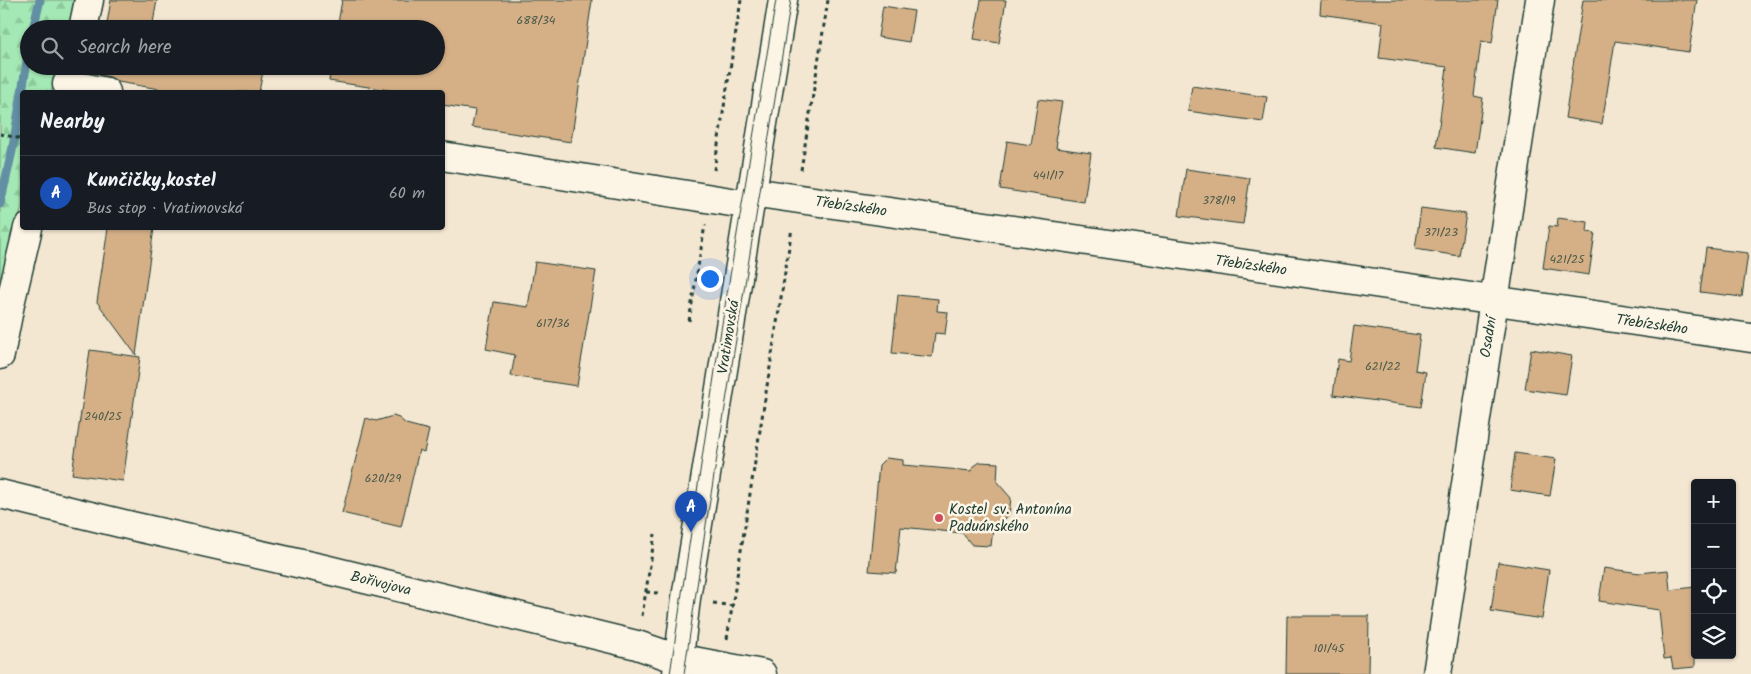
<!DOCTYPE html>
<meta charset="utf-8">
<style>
:root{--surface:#171b24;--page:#242831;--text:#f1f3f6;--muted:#9ea1a6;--line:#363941;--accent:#d1495b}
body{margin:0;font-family:Kalam,sans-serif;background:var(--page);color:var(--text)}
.controls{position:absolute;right:15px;bottom:15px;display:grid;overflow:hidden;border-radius:5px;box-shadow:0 1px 4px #0004}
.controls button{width:45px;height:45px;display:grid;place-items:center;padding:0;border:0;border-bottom:1px solid var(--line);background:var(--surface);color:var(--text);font:25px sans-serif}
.you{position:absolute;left:709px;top:278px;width:18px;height:18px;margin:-12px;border:4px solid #fff;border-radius:50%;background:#1a73e8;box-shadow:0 0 0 8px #1a73e833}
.badge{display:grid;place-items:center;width:32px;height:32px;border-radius:50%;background:var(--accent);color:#fff;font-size:16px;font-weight:700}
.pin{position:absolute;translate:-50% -41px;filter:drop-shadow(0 1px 2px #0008)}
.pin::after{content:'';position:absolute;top:26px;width:18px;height:15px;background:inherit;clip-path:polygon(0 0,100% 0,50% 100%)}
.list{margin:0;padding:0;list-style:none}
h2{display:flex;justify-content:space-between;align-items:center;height:65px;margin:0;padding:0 20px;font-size:21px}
h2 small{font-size:16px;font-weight:400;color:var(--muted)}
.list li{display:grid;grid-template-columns:32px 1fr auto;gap:15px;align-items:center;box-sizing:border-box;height:75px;padding:0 20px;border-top:1px solid var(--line)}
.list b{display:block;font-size:19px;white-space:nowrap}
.list p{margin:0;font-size:16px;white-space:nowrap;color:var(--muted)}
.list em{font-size:16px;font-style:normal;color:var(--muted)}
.icon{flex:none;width:28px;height:28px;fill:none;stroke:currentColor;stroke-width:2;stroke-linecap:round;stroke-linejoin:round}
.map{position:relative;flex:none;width:1751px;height:674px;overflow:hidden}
.search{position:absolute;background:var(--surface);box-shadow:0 1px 4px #0004;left:20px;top:20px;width:425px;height:55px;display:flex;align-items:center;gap:12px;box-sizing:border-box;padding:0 18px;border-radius:28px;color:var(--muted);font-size:19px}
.panel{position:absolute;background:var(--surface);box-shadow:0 1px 4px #0004;left:20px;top:90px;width:425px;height:140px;border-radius:5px}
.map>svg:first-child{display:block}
</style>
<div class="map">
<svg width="1751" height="674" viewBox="0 0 1751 674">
<defs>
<pattern id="forest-firs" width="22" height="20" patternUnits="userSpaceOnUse" patternTransform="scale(1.25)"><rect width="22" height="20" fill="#a4e9b5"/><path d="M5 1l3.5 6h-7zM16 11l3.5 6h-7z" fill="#8dc99c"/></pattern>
</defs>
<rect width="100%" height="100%" fill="#f4e7d2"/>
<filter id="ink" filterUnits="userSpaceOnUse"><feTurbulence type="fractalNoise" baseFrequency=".02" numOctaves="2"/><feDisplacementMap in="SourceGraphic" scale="10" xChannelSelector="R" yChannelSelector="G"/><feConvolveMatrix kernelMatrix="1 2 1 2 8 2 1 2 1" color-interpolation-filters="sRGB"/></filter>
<g filter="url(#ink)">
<path fill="url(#forest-firs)" stroke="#629374" d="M 0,0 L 78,0 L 69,29 L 29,29 L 29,66 L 59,66 L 51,92 L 22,92 L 22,206 L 0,303 Z"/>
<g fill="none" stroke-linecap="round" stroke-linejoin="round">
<g stroke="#648fa4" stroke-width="9">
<path d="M 33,29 L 40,0"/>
<path d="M 0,204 L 13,147 L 29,49"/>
</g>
</g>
<g fill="#d5b087" stroke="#1f3d34">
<path d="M 111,0 L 157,0 L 152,29 L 106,29 Z"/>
<path d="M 342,0 L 592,0 L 571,142 L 472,127 L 475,110 L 442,105 L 442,92 L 402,92 L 329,81 L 331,66 L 436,66 L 436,29 L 337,29 Z"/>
<path d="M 981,0 L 1006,0 L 999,43 L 974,39 Z"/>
<path d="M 1321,0 L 1498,0 L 1492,43 L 1481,41 L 1474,96 L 1483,98 L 1475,153 L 1436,147 L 1447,67 L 1379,58 L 1383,23 L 1320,14 Z"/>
<path d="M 1583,0 L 1697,0 L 1689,52 L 1615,41 L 1602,124 L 1565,118 Z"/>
<path d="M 883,6 L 914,11 L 909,42 L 878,37 Z"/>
<path d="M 99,66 L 264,66 L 259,92 L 177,92 L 118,82 L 110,77 L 100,75 Z"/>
<path d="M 1192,86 L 1267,97 L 1263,122 L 1188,111 Z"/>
<path d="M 1038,99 L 1062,102 L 1055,141 L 1057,141 L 1056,148 L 1091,153 L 1084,202 L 1000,189 L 1007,141 L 1031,145 Z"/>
<path d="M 1186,169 L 1250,178 L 1243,224 L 1179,216 Z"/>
<path d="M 1421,208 L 1466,214 L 1459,256 L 1415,249 Z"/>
<path d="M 1558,218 L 1588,222 L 1587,232 L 1595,233 L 1589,275 L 1543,268 L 1549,226 L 1557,227 Z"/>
<path d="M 108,228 L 154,228 L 136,355 L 97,302 Z"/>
<path d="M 1706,248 L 1748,253 L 1742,297 L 1700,292 Z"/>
<path d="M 535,262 L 596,271 L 577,386 L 511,376 L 515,355 L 486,349 L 494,302 L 528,307 Z"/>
<path d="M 898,295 L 938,299 L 937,311 L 948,312 L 945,334 L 935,333 L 932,357 L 892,353 Z"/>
<path d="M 1354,326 L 1420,335 L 1415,370 L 1426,372 L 1421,407 L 1333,395 L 1338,359 L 1349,361 Z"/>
<path d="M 1531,349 L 1572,356 L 1566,395 L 1525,389 Z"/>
<path d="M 90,350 L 140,357 L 123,481 L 72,474 Z"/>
<path d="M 393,416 L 399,418 L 406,424 L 429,430 L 424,452 L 419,450 L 401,527 L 342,513 L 366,418 L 376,421 Z"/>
<path d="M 1515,453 L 1556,459 L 1550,496 L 1510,490 Z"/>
<path d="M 886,458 L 903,460 L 903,465 L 972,471 L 973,467 L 980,462 L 998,463 L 997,482 L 1011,498 L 1009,515 L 993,528 L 991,546 L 972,545 L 962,533 L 901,527 L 896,573 L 869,571 L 879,465 Z"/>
<path d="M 1498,562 L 1549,570 L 1542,619 L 1491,611 Z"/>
<path d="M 1604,568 L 1640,573 L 1668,570 L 1670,590 L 1695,587 L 1695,667 L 1673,669 L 1671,658 L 1664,659 L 1659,610 L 1599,601 Z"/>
<path d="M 1287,616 L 1369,616 L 1368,674 L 1286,674 Z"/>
</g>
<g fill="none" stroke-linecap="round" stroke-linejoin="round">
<g stroke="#1f3d34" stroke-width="31">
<g id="minor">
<path d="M 83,29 L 89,0"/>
<path d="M 67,84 L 106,92"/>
<path d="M 442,156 L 750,205"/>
<path d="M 752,192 L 1751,338"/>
<path d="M 0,355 L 10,304 L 28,228"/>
<path d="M 0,494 L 132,526 L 324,569 L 637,645 L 672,657 L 762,674"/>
<path d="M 677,674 L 686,598 L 783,0"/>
<path d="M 1437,674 L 1540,0"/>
</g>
</g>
<g stroke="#1f3d34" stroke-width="3" stroke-dasharray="4 4" stroke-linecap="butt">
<path d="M 0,134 L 22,139"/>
<path d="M 714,170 L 741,0"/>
<path d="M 801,170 L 828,0"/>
<path d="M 689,321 L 705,225"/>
<path d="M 646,592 L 658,593"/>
<path d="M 713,603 L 733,606"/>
<path d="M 642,616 L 655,534"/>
<path d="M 727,639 L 792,228"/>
</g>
<use href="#minor" stroke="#fcf5e5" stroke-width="28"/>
<g stroke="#1f3d34" stroke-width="1">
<path d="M 670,674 L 721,330 L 776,0"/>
<path d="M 684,674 L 706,525 L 791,0"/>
</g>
</g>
</g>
<circle fill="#d1495b" stroke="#fcf5e5" stroke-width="2" cx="939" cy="518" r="5"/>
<g text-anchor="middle" stroke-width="5" stroke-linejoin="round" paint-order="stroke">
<g font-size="12" fill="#4c5a49">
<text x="536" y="24">688/34</text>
<text x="1048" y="179">441/17</text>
<text x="1219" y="204">378/19</text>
<text x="1441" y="236">371/23</text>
<text x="1567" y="263">421/25</text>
<text x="553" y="327">617/36</text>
<text x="1383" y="370">621/22</text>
<text x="103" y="420">240/25</text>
<text x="383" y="482">620/29</text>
<text x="1329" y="652">101/45</text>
</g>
<g font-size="15" fill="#1f3d34" stroke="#fcf5e5">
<text transform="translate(851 206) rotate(8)" y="5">Třebízského</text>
<text transform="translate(1251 265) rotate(8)" y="5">Třebízského</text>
<text transform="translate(1652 324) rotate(8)" y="5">Třebízského</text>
<text transform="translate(728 337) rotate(-81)" y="5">Vratimovská</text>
<text transform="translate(1488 337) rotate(-81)" y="5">Osadní</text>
<text transform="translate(381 583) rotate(14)" y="5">Bořivojova</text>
</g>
<g font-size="15" fill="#1f3d34" stroke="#fcf5e5" text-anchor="start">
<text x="949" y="514">Kostel sv. Antonína<tspan x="949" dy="17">Paduánského</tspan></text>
</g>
</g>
</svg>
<div class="controls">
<button>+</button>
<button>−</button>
<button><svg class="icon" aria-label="locate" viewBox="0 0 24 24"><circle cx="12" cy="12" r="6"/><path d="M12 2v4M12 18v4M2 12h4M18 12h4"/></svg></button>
<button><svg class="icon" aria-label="layers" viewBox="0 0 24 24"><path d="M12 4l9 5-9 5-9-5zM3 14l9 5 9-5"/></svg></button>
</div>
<div class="you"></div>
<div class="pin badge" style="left:691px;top:532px;background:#1a4fb4">A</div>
<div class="search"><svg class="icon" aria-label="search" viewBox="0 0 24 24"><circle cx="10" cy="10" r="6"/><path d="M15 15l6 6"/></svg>Search here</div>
<section class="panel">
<h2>Nearby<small></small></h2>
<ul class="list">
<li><span class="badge" style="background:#1a4fb4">A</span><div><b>Kunčičky,kostel</b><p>Bus stop · Vratimovská</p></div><em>60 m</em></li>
</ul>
</section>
</div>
